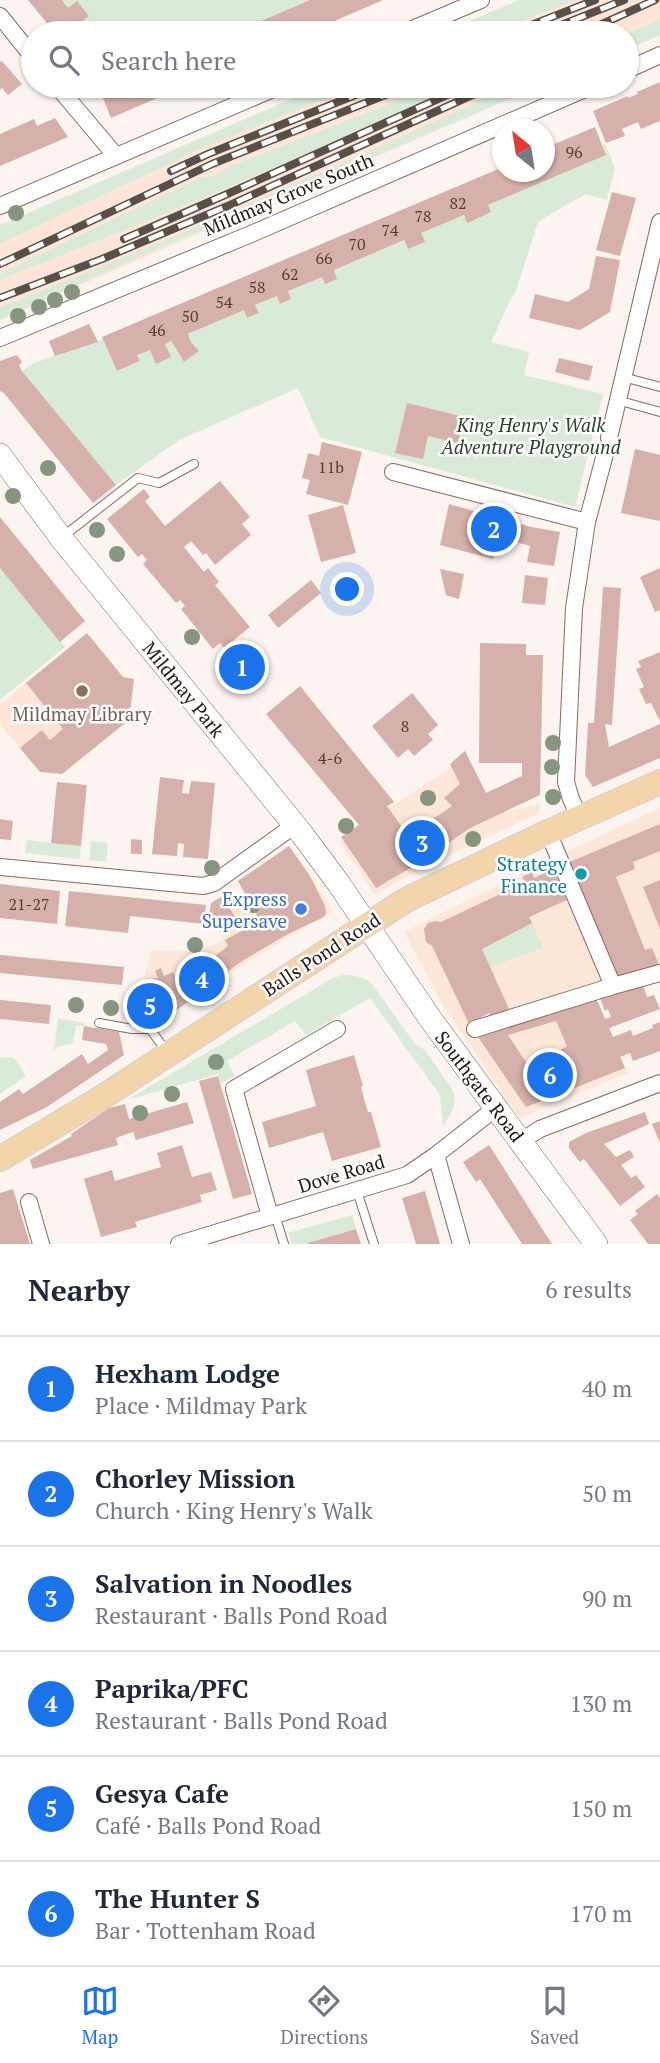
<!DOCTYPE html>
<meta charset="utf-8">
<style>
:root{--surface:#fff;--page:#f2f2f3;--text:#1f2937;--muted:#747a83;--line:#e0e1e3;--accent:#1a73e8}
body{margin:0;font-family:"PT Serif",serif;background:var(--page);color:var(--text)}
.compass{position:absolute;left:492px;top:119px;width:63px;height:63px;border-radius:50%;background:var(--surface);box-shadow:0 2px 5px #0004;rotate:330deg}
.you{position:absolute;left:348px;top:590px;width:24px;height:24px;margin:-18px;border:5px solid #fff;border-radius:50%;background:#1a73e8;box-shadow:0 0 0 10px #1a73e833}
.badge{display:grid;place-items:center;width:46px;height:46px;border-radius:50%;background:var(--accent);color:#fff;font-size:23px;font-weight:700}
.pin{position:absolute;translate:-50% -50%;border:4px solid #fff;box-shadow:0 2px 7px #0006}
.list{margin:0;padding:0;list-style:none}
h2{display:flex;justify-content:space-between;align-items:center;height:91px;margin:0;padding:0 28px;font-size:30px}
h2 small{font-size:23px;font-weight:400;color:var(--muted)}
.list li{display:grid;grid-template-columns:46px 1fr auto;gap:21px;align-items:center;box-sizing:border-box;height:105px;padding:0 28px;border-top:2px solid var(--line)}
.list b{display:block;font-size:26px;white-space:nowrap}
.list p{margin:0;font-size:23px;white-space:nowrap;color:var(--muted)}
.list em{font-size:23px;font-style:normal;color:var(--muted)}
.icon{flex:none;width:38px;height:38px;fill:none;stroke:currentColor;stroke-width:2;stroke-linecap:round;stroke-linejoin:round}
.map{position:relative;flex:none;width:660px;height:1244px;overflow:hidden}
.search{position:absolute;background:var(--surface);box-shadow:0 2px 5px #0004;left:21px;right:21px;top:21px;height:77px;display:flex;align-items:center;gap:18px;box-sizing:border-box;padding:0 24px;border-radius:38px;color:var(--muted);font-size:26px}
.sheet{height:721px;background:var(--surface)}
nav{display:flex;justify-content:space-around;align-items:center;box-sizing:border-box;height:98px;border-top:2px solid var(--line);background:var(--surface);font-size:19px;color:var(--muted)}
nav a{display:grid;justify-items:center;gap:4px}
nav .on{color:var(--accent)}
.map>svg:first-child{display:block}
.commercial{fill:#fde7d9}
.built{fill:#fee5d7}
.green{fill:#d9ebd8}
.building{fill:#d6b0aa;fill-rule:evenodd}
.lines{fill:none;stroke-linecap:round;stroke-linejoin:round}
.lane-casing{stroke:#886a5a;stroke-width:10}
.street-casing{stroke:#886a5a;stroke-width:18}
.secondary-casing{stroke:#886a5a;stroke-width:24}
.primary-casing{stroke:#d3d1d0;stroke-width:26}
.lane{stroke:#fff;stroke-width:8}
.street{stroke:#fff;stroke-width:16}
.secondary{stroke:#fff;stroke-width:23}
.primary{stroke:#f4d4aa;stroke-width:24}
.rail-casing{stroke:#594f49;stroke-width:8}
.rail{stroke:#fff;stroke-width:5;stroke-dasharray:16;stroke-linecap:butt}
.tree{fill:#85957f}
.education-dot{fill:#8d6e63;stroke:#fff;stroke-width:2.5}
.culture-dot{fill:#0f9aa8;stroke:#fff;stroke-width:2.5}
.shop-dot{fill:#3f7fe0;stroke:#fff;stroke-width:2.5}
.labels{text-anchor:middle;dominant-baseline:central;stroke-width:5;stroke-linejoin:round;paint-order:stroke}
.number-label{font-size:16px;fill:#503e38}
.street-label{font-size:19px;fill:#241812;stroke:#fff}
.park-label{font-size:19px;font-style:italic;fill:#244723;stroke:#fff}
.education-label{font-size:19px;fill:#785e54;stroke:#fff}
.culture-label{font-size:19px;fill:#0d838f;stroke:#fff;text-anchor:end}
.shop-label{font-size:19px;fill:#366cbe;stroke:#fff;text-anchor:end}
</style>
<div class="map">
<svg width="660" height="1244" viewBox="0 0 660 1244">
<rect width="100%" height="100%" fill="#fbf4f0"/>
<!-- commercial -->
<path class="commercial" d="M463,759L491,816L540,803L539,813L423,868L374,895L340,841Z
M660,808V964L596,985L597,1000L628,1073L519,1118L443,1005L404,932L563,853Z
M255,869L277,911L310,876L333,911L221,978L150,1029H132L151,950L191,952V946L208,947L224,940L216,927L235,917L229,907L247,897L238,881Z"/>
<!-- built -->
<path class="built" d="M565,0H660V35L627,49V33H491L542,14Z
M358,86H435L227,167L217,175L201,177L0,273V244L205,147Z
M454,86H540L0,320V280L96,242L222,189Z
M26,683L74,742L86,732L97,746L62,774L40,772L0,724V705Z"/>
<!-- green -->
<path class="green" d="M62,0H310L233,33H88Z
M519,0H576L491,33H442Z
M660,19V35L627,49V34Z
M321,86H358L205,147L0,244V225Z
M435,86H454C306,157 153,220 0,280V273L201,177L217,175L227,167Z
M513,86H540L157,249L0,320V307C174,239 343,163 513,86Z
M605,144L615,168L607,200L585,194L538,222L515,294L512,296L491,342L529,352L524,375L603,394L575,507L320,437L298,388L179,440L116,485L22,371L32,364L103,339L117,371L140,362L137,355L150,350L156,363L170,356L165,344L171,341L175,349L184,362L199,351L191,342L188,334L244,310L248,318L259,313L255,305L277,296L281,304L291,299L288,291L322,277L337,279L334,270L338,268L404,240L408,249L424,243L421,233L464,215L467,222L490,213L488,205L606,155L602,145Z
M0,568L65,647L0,700Z
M27,840L81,846L80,859L25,853Z
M91,841L108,843L106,862L89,860Z
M532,923L543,948L490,967L482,949Z
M343,975C355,975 362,977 372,984L415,1044L425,1050L452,1089C459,1104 450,1114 443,1127L440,1095L370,998L306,1035L295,1021L227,1061L235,1077L221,1083L218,1074L127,1100L333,978Z
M58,1018L85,1023L84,1026H76L73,1043L58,1047L54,1050Z
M0,1057L14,1058L26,1076L0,1094Z
M352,1215L356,1229L312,1242V1244H292L288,1233Z"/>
<!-- building -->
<path class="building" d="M28,0H62L68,8L77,1L89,16L80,23L88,33H55Z
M310,0H383L307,33H233Z
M2,61L22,84L8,95L2,88L0,90V62Z
M660,82V121L641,129L638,122L622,129L625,136L606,143L593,111L628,96V98L638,94L637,92Z
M112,86H185L111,118L100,91Z
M55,118L68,137L0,166V134L34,119L37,126Z
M595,127L606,155L488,205L491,212L474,220L467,223L464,215L421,233L425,242L408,249L404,240L334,270L337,279L325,284L322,277L288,291L291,299L280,304L277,296L255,305L259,313L247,318L244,310L188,334L191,342L199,351L184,362L171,341L165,344L171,357L156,364L150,350L137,355L140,361L117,371L102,337L503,167V172H545V148Z
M612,192L636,198L620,256L596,250Z
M596,256L620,260L610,312L580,330L529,318L535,294L568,302L589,289Z
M89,324L98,342L55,356L49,341Z
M17,355L22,362L19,365L22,371L116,485L93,503L4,393L0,391V361Z
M559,358L593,366L589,381L555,372Z
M407,403L464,417L458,443L428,436L423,459L395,453Z
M322,442L362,452L348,505L306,494L310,480L302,478L308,453L319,456Z
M635,449L660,455V521L621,513Z
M220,481L250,517L242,524L251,535L215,565L206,553L203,555L191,541L184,547L204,572L208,568L219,582L215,585L250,627L224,648L220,643L213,649L181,609L185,606L180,600L176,603L143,564L147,560L142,554L138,557L107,519L144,489L150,497L145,501L165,526Z
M449,504L531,527L560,532L554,566L527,562L530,546L498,537L493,559L440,545Z
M343,505L356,553L321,562L308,515Z
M0,517L85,621L60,642L0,568Z
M660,568V610L655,612L640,577Z
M440,569L464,574L459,599L446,595Z
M525,575L548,578L545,605L522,603Z
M311,580L321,593L278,628L268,615Z
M603,587L621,588L612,725L605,724L609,747L660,724V758L593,787L585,775L588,723H594Z
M87,633L123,677L134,679L129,720L62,774L40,772L20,748L42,730L50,740L63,729L26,683Z
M237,641L267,677L247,694L217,657Z
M480,643L526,644V655H543L540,795L470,828L424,860L376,888L341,837L359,825L266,714L300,686L394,802L387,806L408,836L452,806L444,798L460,784L450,764L465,751L486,793L522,776V763H479Z
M660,652V721L651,703L646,704L639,689L644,687L636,669L641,667L638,661Z
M412,693L438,725L428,734L433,740L414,756L408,749L398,758L372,726Z
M160,777L184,780L182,793L189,794L191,781L215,783L208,859L183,857L184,844L178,843L177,856L152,854Z
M57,782L87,785L81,846L51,843Z
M0,819L13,821L11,840L0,839Z
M660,824V851L633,862L635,869L616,877L645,950L652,948L659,965L614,978L567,863Z
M131,839L142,840V854H131Z
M289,846L310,876L325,906L326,913L324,917L288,934L239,963L165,1019L150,1021L134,1018L143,980L158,978L155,971L161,968L164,976L173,972L179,984L228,946L225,940L260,921L238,881Z
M553,869L567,900L529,917L532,923L482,949L509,1009L492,1017L489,1013L469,1024L432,946L426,942L424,929L428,923L435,921L441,922L525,882L522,877L532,872L534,878Z
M660,880V929L643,887Z
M0,884L60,891L57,924L0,918Z
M69,891L206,905L204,924L130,916L128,933L65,926Z
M223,896L235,917L216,927L209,916L211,903Z
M0,955L124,967L122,985L0,973Z
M643,985L647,997L654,995L660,1009L609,1028L613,1037L631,1030L633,1036L653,1028L652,1025L660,1022V1051L633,1061L630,1053L620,1057L625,1068L526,1107L476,1034L597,1000L605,1019L611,1017L608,1009L605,1011L600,998ZM556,1021L567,1046L530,1068L508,1035Z
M0,1000L51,1005L49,1024L0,1019Z
M84,1026L119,1032L124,1055L47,1107L0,1130V1102L19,1089L23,1094L82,1054L88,1064L108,1050L106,1044L82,1040Z
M354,1055L363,1086L361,1087L364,1099L368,1112H371L381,1147L332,1161L323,1132L269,1148L262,1122L316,1106L306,1070Z
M218,1076L252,1194L233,1199L199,1081Z
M187,1102L194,1123L136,1140L133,1132L116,1138L118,1145L33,1169L30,1160L72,1136L71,1134L109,1108L125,1104L129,1119Z
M645,1112L649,1124L604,1144L616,1157L630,1150L634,1157L621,1165L631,1178L636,1175L645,1187L620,1206L584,1159L580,1162L569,1148V1142L586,1133Z
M660,1121V1143L652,1124Z
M182,1145L192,1177L211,1172L217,1190L200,1195L202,1202L135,1222L137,1227L101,1237L84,1179L112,1170L115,1181L161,1167L157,1153Z
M489,1145L541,1227L552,1244H522L480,1179L476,1182L463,1162Z
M13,1189L30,1244H0V1193Z
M425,1191L431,1212L440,1244H416L402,1198Z
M657,1194L660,1198V1244H648L630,1220L638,1214L635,1211Z
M356,1229L361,1244H308V1243Z"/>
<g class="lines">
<!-- lane casing -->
<g class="lane-casing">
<path id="lane" d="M623,377L660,387
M617,400L660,412
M61,538L138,478L159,483L194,464
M99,1023L132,1029H150L167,1052
M357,1191L374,1244
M275,1215L284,1244"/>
</g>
<!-- street casing -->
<g class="street-casing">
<path id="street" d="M0,16L33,57
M403,33L481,0
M627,70L660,55
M57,86L116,156
M0,206L280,86
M0,338L251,234L592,86
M609,438L660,222
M393,472L587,522
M580,819L571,799L566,782L574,608L587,522L605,454
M548,832L613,986
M0,867L203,886L214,883L295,825
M475,1029L613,986L660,973
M521,1141L540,1129L660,1083
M436,1155L461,1244
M29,1202L41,1244
M270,1216L234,1089L337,1029
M179,1244L407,1175L436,1155L497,1107"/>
</g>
<!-- secondary casing -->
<g class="secondary-casing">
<path id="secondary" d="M0,455L61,538L302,834L339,884L429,1017L596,1244"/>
</g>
<!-- primary casing -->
<g class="primary-casing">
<path id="primary" d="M0,1159L98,1100L406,900L548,832L660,782"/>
</g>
<!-- lane -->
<use href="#lane" class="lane"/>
<!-- street -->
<use href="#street" class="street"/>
<!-- secondary -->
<use href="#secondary" class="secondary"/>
<!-- primary -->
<use href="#primary" class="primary"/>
<!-- rail casing -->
<g class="rail-casing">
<path id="rail" d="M511,33L595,0
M541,33L624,0
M582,33L655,0
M171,171L208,154L378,86
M124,239L225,195L467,86
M0,264L212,164L408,86
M0,298L102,259L230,205L492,86"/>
</g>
<!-- rail -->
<use href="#rail" class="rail"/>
</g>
<!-- trees -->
<g class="tree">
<circle cx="16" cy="213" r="8"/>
<circle cx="72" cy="292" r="8"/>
<circle cx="55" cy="300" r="8"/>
<circle cx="39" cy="307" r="8"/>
<circle cx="18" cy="316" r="8"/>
<circle cx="48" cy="468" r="8"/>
<circle cx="13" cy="496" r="8"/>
<circle cx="97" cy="530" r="8"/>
<circle cx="117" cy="554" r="8"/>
<circle cx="192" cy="637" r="8"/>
<circle cx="553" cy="743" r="8"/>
<circle cx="552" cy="767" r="8"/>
<circle cx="553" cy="797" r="8"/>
<circle cx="428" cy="798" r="8"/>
<circle cx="346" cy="826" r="8"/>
<circle cx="473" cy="839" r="8"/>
<circle cx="212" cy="868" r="8"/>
<circle cx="509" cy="885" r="8"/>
<circle cx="253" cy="905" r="8"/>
<circle cx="195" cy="945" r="8"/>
<circle cx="76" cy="1005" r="8"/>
<circle cx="111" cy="1008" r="8"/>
<circle cx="216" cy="1062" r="8"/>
<circle cx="172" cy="1094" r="8"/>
<circle cx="140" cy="1113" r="8"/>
</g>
<!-- markers -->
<circle class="education-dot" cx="82" cy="691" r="7"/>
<circle class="culture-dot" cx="581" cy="874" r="7"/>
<circle class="shop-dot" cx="301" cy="909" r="7"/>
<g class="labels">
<!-- number labels -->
<g class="number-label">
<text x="574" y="152">96</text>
<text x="458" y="203">82</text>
<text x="423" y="216">78</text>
<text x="390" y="230">74</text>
<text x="357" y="244">70</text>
<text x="324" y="258">66</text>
<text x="290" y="274">62</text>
<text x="257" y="287">58</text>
<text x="224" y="302">54</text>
<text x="190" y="316">50</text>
<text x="157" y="330">46</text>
<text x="331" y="467">11b</text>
<text x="405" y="726">8</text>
<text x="330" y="758">4-6</text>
<text x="29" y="904">21-27</text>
</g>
<!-- street labels -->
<g class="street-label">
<text transform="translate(288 194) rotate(-23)">Mildmay Grove South</text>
<text transform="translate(184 689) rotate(51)">Mildmay Park</text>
<text transform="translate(321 954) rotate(-33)">Balls Pond Road</text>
<text transform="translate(480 1086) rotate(53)">Southgate Road</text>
<text transform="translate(341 1173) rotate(-17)">Dove Road</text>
</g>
<!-- park labels -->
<g class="park-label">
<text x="531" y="424">King Henry's Walk<tspan x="531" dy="22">Adventure Playground</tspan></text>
</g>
<!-- education labels -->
<g class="education-label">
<text x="82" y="713">Mildmay Library</text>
</g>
<!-- culture labels -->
<g class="culture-label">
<text x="567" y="863">Strategy<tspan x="567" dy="22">Finance</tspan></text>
</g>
<!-- shop labels -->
<g class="shop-label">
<text x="287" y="898">Express<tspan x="287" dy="22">Supersave</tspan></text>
</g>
</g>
</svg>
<svg class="compass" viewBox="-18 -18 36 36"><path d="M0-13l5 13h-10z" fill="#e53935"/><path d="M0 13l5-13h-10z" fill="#747a83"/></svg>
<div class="you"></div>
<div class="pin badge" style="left:242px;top:667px">1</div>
<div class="pin badge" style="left:494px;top:529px">2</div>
<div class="pin badge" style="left:422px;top:843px">3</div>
<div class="pin badge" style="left:202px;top:979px">4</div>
<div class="pin badge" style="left:150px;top:1006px">5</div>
<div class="pin badge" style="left:550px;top:1075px">6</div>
<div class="search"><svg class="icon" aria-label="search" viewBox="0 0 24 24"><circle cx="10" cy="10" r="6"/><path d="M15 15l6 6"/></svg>Search here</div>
</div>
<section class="sheet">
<h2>Nearby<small>6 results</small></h2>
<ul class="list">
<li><span class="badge">1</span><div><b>Hexham Lodge</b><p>Place · Mildmay Park</p></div><em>40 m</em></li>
<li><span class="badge">2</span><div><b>Chorley Mission</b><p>Church · King Henry's Walk</p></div><em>50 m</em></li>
<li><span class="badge">3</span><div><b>Salvation in Noodles</b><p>Restaurant · Balls Pond Road</p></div><em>90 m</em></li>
<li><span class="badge">4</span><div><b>Paprika/PFC</b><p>Restaurant · Balls Pond Road</p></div><em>130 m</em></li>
<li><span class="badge">5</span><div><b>Gesya Cafe</b><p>Café · Balls Pond Road</p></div><em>150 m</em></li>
<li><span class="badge">6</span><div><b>The Hunter S</b><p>Bar · Tottenham Road</p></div><em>170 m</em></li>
</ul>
</section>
<nav>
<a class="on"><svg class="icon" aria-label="map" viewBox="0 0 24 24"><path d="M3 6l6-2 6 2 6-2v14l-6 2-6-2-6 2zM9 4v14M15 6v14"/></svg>Map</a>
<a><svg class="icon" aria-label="directions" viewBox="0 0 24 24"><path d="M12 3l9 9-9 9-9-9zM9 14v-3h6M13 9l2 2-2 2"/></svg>Directions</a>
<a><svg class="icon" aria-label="saved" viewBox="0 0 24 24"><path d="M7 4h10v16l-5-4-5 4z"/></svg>Saved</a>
</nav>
